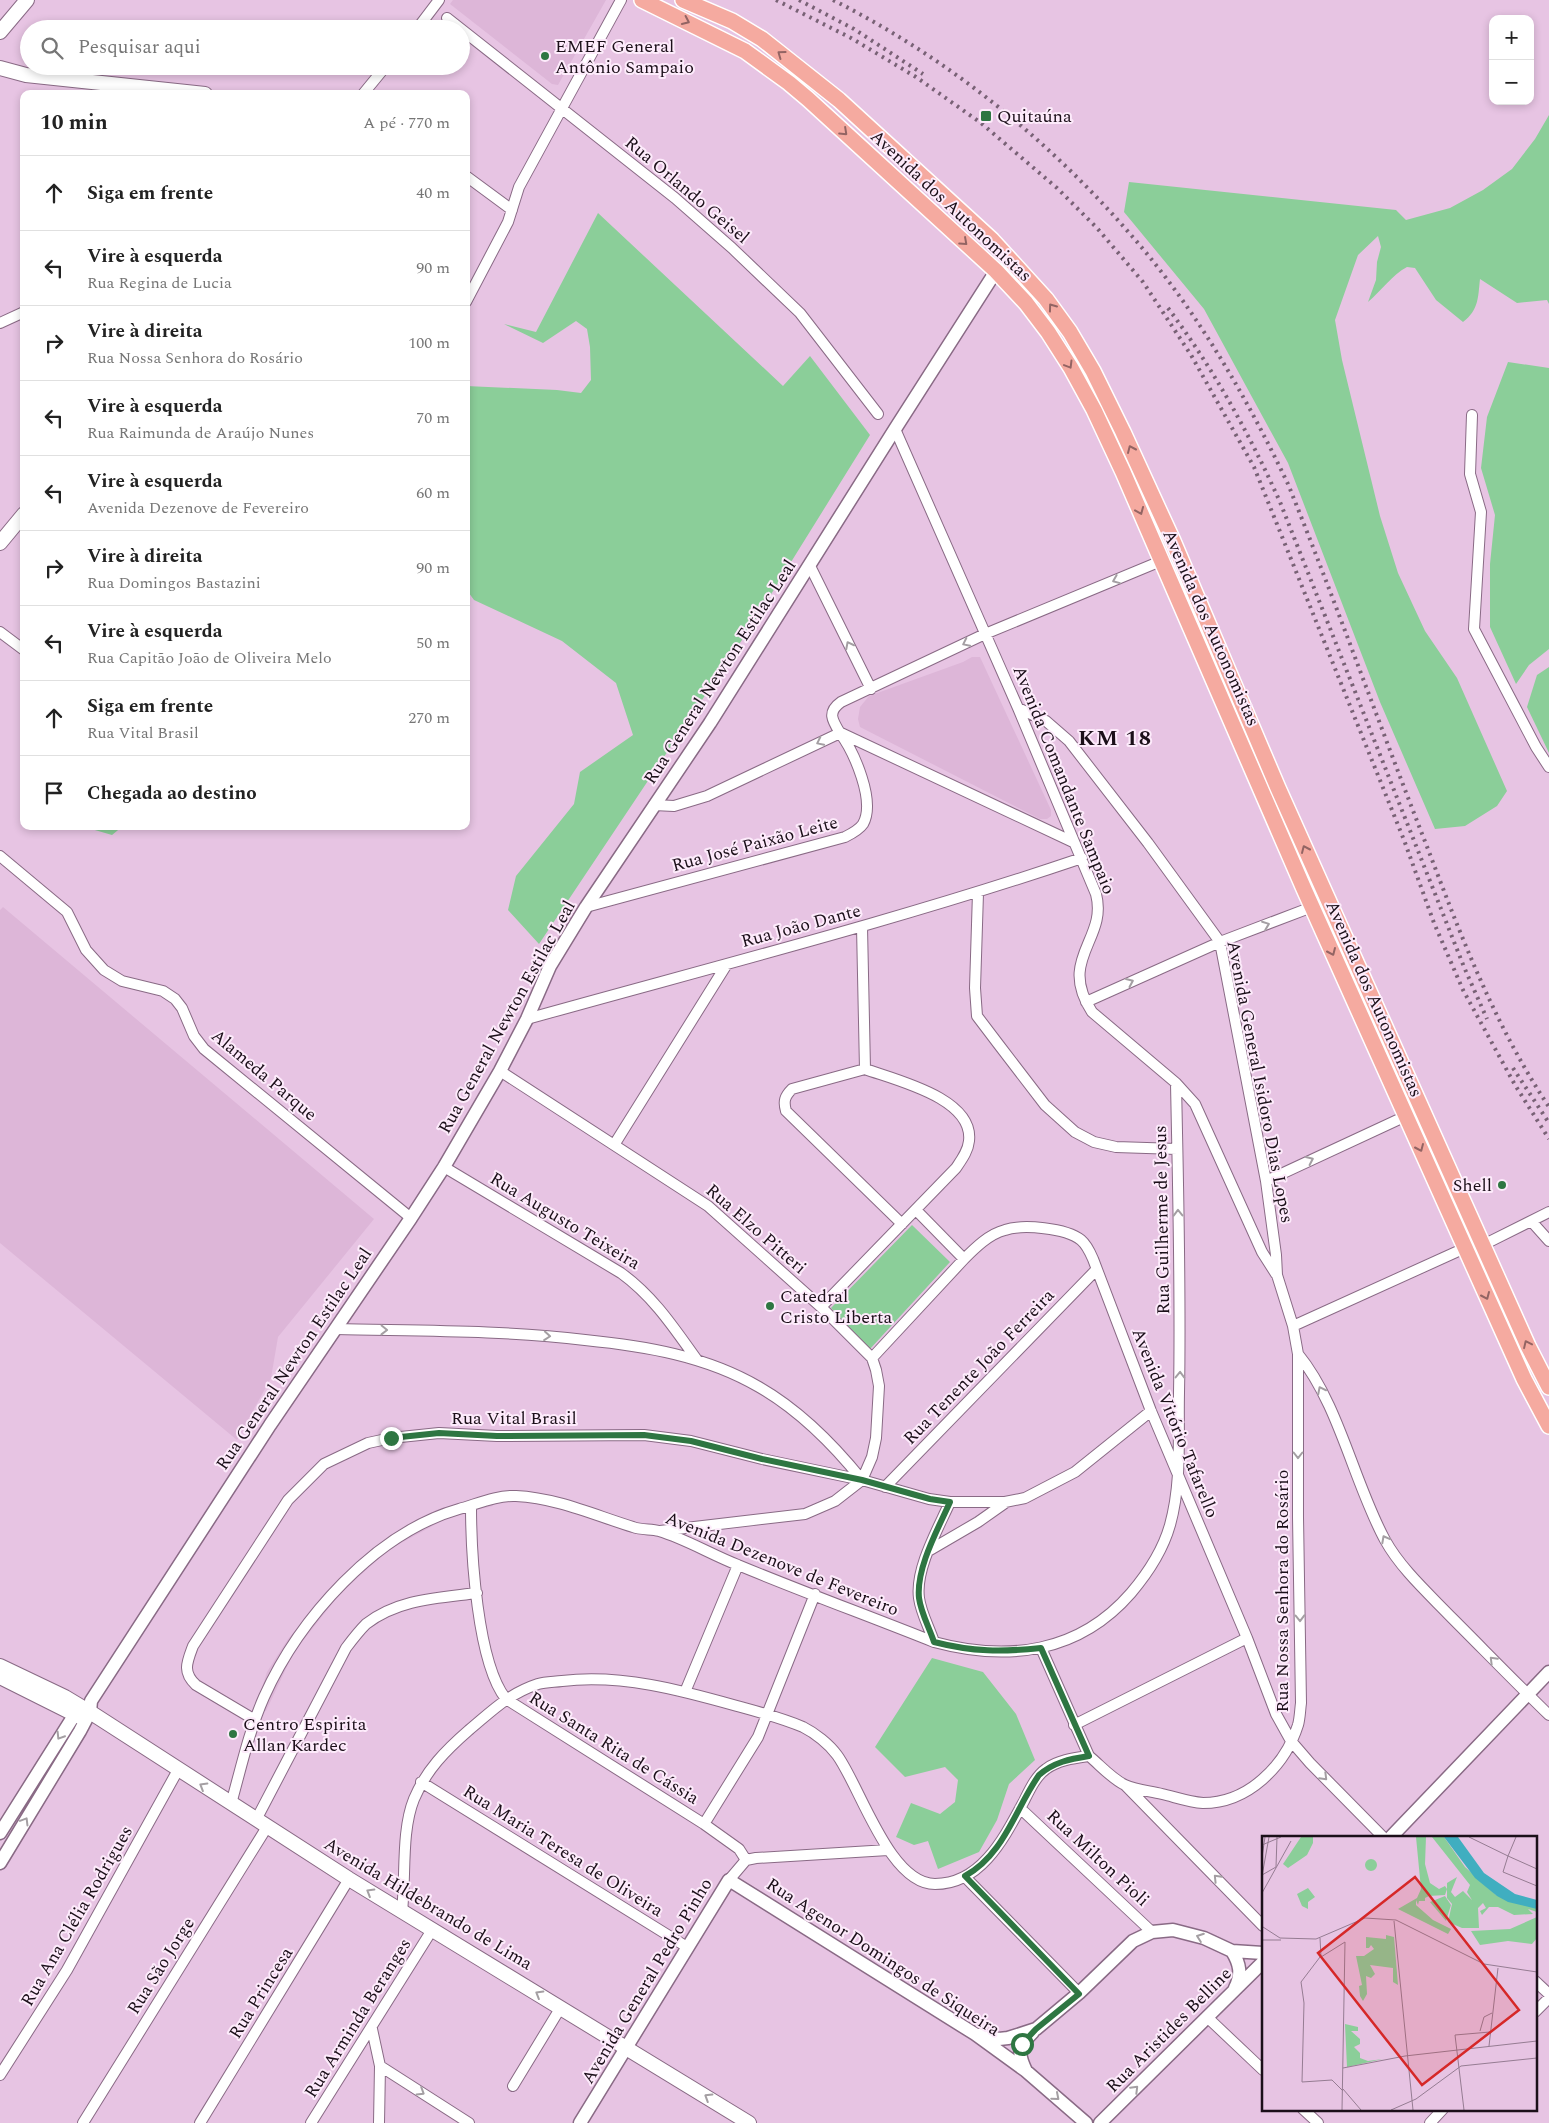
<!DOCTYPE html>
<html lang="pt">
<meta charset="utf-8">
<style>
:root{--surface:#fff;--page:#f6f6f6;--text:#222;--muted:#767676;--line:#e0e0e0}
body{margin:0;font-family:Spectral,serif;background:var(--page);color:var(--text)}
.controls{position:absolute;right:15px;top:15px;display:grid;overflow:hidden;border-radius:10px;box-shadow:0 2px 8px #0003}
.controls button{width:45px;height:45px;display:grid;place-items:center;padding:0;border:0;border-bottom:1px solid var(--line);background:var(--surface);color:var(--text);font:25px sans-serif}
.stop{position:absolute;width:15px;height:15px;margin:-11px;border:4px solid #2e7642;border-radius:50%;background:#fff}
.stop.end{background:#2e7642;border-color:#fff;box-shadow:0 1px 5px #0008}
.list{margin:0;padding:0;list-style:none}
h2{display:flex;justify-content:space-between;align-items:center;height:65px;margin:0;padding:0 20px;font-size:21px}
h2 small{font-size:16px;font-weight:400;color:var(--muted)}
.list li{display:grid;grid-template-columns:32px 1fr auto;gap:15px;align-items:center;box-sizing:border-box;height:75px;padding:0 20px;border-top:1px solid var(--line)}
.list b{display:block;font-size:19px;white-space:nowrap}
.list p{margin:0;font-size:16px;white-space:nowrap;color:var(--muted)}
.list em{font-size:16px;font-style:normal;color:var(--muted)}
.icon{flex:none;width:28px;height:28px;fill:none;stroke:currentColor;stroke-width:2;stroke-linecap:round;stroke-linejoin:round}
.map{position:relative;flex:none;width:1549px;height:2123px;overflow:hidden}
.search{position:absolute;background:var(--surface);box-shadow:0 2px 8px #0003;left:20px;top:20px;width:450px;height:55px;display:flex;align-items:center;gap:12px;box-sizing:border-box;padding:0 18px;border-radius:28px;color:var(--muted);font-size:19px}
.panel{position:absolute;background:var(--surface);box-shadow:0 2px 8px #0003;left:20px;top:90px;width:450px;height:740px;border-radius:10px}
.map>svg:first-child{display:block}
.built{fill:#ddb6d8}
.green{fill:#8bce99}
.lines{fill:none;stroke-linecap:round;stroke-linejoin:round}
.minor-casing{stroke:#896a85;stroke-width:12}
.tertiary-casing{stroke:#896a85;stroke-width:15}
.secondary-casing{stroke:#896a85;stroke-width:16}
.primary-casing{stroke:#fff;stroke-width:18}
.minor{stroke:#fff;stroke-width:10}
.tertiary{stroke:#fff;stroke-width:12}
.secondary{stroke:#fff;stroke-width:14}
.primary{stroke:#f5aaa0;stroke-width:15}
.rail{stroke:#786175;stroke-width:4;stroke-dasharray:2.5 5;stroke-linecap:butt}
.oneway{stroke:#936463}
.oneway2{stroke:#a49fa3}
.route{stroke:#2e7642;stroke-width:6}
.poi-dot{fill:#2e7642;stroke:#fdebfb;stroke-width:2}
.labels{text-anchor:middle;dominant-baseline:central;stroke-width:4;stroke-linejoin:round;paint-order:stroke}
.poi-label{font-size:18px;fill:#1b0f19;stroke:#fdebfb;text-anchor:start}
.street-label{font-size:18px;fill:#1b0f19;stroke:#fdebfb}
.district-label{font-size:22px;font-weight:bold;letter-spacing:1px;fill:#1b0f19;stroke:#fdebfb}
.inset-road{fill:none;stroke:#957c92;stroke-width:1}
.view{fill:#d62828;fill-opacity:0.15;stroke:#d62828;stroke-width:2.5}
.inset-edge{fill:none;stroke:#1b0f19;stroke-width:2.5}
</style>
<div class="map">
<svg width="1549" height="2123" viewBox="0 0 1549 2123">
<rect width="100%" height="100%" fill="#e7c4e3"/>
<!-- built -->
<path class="built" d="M453,0H606L558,85L552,84L450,4Z
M972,657H980L1051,810V816L1047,819H1040L860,727L858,719L860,707L869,696L963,662Z
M3,907L374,1219L278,1337L271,1378L237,1440L0,1243V910Z
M491,1494L493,1506L451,1516L388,1550L339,1595L294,1652L266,1711L255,1710L267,1672L288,1639L328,1593L381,1543L436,1510Z"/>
<!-- green -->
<path class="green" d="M1549,115V304L1547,300L1517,303L1480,279C1478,297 1479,310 1463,322L1436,300L1415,268L1407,267C1392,275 1381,291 1368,302L1376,280L1377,262L1381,247L1378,236L1358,255L1335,320L1342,360L1380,516L1398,573L1425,631L1457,678L1507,791L1497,806L1465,826L1435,829L1380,702L1288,463L1204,309L1124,212L1129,182L1396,210L1406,220L1450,208L1483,190L1512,169L1535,139Z
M598,213L783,386L810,356L870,435L750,628L539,944L508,910L516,876L574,804L580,772L633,735L616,683L562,641L474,600L466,589V386L557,390L581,393L591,380L590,347L587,329L576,321L543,343L504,324L536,332Z
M1508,362L1549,368V649L1529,665L1516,684L1490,627V564L1495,515L1481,468L1487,417Z
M1549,667V753L1527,707L1537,675Z
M81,826H123L112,835Z
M912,1225L950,1262L870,1349L831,1308Z
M932,1658L983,1672L1016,1714L1035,1760L1009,1784L997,1820L979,1852L938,1869L928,1841L914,1845L896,1837L911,1803L940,1814L955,1802L958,1780L945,1767L905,1777L875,1747Z"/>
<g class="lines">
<!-- minor casing -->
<g class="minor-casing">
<path id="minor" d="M447,18L675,198L732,248L800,313L878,414
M417,29L439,0
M363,94L386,66
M466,176L512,210
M466,302L508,222L519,187L621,0
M0,323L24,312
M1472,415L1470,474L1481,512L1474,629L1536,747L1549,767
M895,429L1018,708L1096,894C1108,940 1057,958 1092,1012L1176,1083L1195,1104L1262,1252L1276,1274
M810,566L871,689
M0,632L24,650
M841,733L1073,842
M654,805L674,806L707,796L840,733C832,720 827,712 841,702L985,634L1161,561
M0,856L67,912L86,950L104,970L122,981L163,991L175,999L182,1008L194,1036L204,1049L411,1218
M978,893L975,988L977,1016L999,1045L1045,1105L1075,1132L1094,1142L1116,1147L1177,1149
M586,907L845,837C851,834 859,830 863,824C876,801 854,752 840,733
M862,927L865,1069
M1086,1002L1220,942L1312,907L1325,893
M527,1019C713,967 899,920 1082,858
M865,1069L792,1089C785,1096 783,1101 786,1111L902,1224
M500,1071L708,1206L821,1307L872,1358L876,1370L879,1386L876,1438L872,1457L862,1480L835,1501L805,1514L660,1531
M614,1145L727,964
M444,1167L621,1273C654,1297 674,1328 697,1360
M1266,1181L1406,1116
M916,1210L964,1259
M1532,1222L1549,1241
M1483,1245L1549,1212
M821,1307L956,1168C962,1159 968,1151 969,1141C974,1098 895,1080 865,1069
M1293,1326L1465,1248
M336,1329C419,1331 502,1330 585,1340C645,1346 706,1356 759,1387C799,1410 833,1444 862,1480
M1298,1354C1339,1404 1354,1483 1385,1540C1401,1569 1429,1594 1452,1618C1484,1650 1516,1683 1549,1715
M872,1358L964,1259C975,1248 989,1234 1005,1230C1023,1224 1066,1228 1081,1240C1087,1245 1090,1252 1093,1259L1151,1411L1247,1638L1276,1714L1291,1741L1310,1763L1383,1837
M885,1487L1096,1270
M471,1506C471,1552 477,1663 506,1699L704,1824L739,1849L746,1860
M930,1550L978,1522L1005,1503
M934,1642C929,1627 921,1613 919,1598C915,1569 938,1529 950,1502
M1041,1648L1089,1756
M685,1692L738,1565
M255,1720L196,1685C182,1672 187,1662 193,1646L288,1500L324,1464L368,1443L391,1438L439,1433L497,1436L644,1435L691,1441L762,1459L862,1480L929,1499L950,1502H1005L1025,1498L1075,1472L1151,1411
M1074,1725L1247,1638
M421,1782L687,1947
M1125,1785L1263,1926
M231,1804C241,1768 249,1731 264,1697C299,1619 375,1533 459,1509C477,1504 497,1495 516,1496C557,1498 594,1515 633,1527C641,1530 651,1529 659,1531C686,1539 712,1555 738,1565C803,1592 869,1616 934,1642C1008,1662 1079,1653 1131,1593C1148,1573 1163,1550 1170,1525C1182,1482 1178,1437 1179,1393C1181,1290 1178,1186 1176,1083
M1020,1808L1152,1932
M256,1820L346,1648C352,1640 359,1631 366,1624C398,1599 438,1598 477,1593
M704,1824L758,1737L815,1594
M746,1860L756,1858L888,1850
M965,1877L1079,1993
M729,1880L746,1860
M402,1911C406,1877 401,1831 414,1799C426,1770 446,1750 469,1730C492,1711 508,1694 538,1684C545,1682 554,1682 562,1681C622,1674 680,1690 737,1706C759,1712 782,1718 803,1727C815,1733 829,1744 837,1755C860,1786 889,1884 935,1884C982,1884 1005,1836 1024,1801C1030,1789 1036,1776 1046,1769C1058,1760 1075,1758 1089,1756C1100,1765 1112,1779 1125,1785C1136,1790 1150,1791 1162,1794C1175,1797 1189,1802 1203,1803C1248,1803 1285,1766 1298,1725C1300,1718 1300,1710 1301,1703L1298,1517V1354L1293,1326L1277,1275L1276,1255L1266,1181L1220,942L1148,843L1069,741L1046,721L1018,708
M1535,1981L1549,1994
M1535,2012L1549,1998
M1207,2017L1263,2070
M372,2029L380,2066L379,2123
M380,2066L469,2123
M0,2075L67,1970L178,1770
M513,2086L561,2007
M1303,2109L1318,2123
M83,2123L267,1827
M200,2123L349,1879
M311,2123L432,1930
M1430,2123L1443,2109"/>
</g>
<!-- tertiary casing -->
<g class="tertiary-casing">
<path id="tertiary" d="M0,1833L80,1706
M1391,1837L1549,1672
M0,1863L80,1731L90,1712L91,1701L270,1425L411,1218L444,1167L500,1071L527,1019L550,966L586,907L710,723L895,429L996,271
M1232,1951C1240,1964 1242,1974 1235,1988
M979,2035L999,2039L1008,2038L1036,2029L1079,1993L1133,1941L1152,1932L1173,1930L1204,1938L1232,1951L1263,1953
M1026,2071C1017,2052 1018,2047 1033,2032
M580,2123L729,1880L975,2034L1026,2071L1086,2123
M1100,2123L1263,1962"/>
</g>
<!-- secondary casing -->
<g class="secondary-casing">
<path id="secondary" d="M0,32L27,0
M0,68L26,75L205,94
M0,543L24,514
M0,1666L65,1697L90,1712L349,1879L749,2123
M0,1677L80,1717"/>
</g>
<!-- primary casing -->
<g class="primary-casing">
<path id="primary" d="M642,0L745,51L789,83L808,99L996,271L1026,303L1048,332L1071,368L1094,410L1123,472L1304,889L1524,1379L1549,1426
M683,0L732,21L762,39L839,100L992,240L1046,299L1070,332L1093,371L1123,432L1173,541L1278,788L1528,1346L1549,1387"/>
</g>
<!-- minor -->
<use href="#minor" class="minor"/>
<!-- tertiary -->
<use href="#tertiary" class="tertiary"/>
<!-- secondary -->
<use href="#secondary" class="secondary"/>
<!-- primary -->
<use href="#primary" class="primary"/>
<!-- rail -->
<path class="rail" d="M776,0L851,38L916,77L981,123L1057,188L1097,228L1143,282L1191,355L1254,467L1404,840L1434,923L1463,990L1515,1085L1549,1139
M799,0L854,29L923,74
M833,0C946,57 1048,139 1131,235C1196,309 1246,396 1288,484C1336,603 1379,724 1426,844C1461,936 1494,1024 1549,1107
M1168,308C1213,368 1249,433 1280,502L1464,967L1487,1019
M1513,1068L1549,1123"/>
</g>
<!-- one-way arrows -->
<defs><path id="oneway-chevron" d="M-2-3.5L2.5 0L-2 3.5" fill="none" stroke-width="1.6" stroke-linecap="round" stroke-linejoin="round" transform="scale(1.25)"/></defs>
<g class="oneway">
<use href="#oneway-chevron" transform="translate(686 21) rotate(25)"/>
<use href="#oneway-chevron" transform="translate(781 54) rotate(-144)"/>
<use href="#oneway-chevron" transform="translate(844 132) rotate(43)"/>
<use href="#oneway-chevron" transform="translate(964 242) rotate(42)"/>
<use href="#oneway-chevron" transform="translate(1052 307) rotate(-126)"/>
<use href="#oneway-chevron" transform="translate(1069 365) rotate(59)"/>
<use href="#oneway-chevron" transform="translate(1131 449) rotate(-114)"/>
<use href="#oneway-chevron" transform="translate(1140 511) rotate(67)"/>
<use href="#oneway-chevron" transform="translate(1305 849) rotate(-114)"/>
<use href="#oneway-chevron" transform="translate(1332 952) rotate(66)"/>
<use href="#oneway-chevron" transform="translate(1420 1148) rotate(66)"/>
<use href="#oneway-chevron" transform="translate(1486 1296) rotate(66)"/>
<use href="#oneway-chevron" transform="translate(1527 1344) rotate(-115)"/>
</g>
<g class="oneway2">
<use href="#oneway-chevron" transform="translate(1116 580) rotate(158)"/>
<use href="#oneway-chevron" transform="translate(966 643) rotate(154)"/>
<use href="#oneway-chevron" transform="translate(849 645) rotate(-117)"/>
<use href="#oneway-chevron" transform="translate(820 742) rotate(154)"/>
<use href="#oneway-chevron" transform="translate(1266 925) rotate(-21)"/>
<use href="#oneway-chevron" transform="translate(1130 982) rotate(-24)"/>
<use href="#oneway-chevron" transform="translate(1310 1160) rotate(-25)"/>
<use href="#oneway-chevron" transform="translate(1178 1213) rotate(-91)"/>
<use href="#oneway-chevron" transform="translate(384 1330) rotate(1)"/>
<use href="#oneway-chevron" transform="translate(547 1336) rotate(5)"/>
<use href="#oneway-chevron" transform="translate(1180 1375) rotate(-89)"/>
<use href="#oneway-chevron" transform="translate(1321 1390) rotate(-117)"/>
<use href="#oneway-chevron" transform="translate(1298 1455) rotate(90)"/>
<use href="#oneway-chevron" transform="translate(1385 1539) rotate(-118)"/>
<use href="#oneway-chevron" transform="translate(1300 1618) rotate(89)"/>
<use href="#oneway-chevron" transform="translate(1493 1660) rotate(-135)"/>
<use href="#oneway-chevron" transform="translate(60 1736) rotate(122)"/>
<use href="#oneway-chevron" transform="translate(1324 1777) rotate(45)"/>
<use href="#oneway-chevron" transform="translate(203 1786) rotate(-149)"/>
<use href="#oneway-chevron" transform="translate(25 1821) rotate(-59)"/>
<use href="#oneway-chevron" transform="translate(1217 1878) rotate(-134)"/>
<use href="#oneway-chevron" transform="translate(370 1892) rotate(-149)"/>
<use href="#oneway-chevron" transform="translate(1200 1937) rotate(-160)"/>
<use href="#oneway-chevron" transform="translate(539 1994) rotate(-149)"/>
<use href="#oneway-chevron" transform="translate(1135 2089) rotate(-45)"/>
<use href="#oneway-chevron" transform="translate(421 2092) rotate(32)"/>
<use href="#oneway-chevron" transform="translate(708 2097) rotate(-148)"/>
<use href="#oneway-chevron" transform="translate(1056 2097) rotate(41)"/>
</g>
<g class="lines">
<!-- route -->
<path class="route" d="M391,1438L439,1433L497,1436L644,1435L691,1441L762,1459L862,1480L930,1499L950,1502C938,1529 916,1568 919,1598C921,1613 929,1627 934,1642C973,1652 1002,1652 1041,1648L1089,1756C1070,1759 1054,1762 1039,1775C1015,1809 1004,1855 965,1876L1079,1994L1036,2029L1022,2044"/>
</g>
<!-- markers -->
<g class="poi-dot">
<circle cx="545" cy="56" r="5"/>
<rect x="980" y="110" width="12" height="12" rx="2.5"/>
<circle cx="1502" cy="1185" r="5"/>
<circle cx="770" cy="1306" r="5"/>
<circle cx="233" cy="1734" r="5"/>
</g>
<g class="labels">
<!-- poi labels -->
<g class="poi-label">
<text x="555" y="46">EMEF General<tspan x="555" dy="21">Antônio Sampaio</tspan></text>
<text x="997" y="116">Quitaúna</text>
<text x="1492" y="1185" text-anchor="end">Shell</text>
<text x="780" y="1296">Catedral<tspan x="780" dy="21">Cristo Liberta</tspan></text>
<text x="243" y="1724">Centro Espirita<tspan x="243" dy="21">Allan Kardec</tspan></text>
</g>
<!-- street labels -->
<g class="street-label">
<text transform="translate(687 190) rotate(40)">Rua Orlando Geisel</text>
<text transform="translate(951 206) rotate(43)">Avenida dos Autonomistas</text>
<text transform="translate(1211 628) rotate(66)">Avenida dos Autonomistas</text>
<text transform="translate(720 672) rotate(-57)">Rua General Newton Estilac Leal</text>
<text transform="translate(1064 780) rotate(68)">Avenida Comandante Sampaio</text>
<text transform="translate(755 844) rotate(-15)">Rua José Paixão Leite</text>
<text transform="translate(801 926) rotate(-15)">Rua João Dante</text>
<text transform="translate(1374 999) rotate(66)">Avenida dos Autonomistas</text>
<text transform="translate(507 1017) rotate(-61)">Rua General Newton Estilac Leal</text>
<text transform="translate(264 1075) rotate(40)">Alameda Parque</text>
<text transform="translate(1260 1082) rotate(79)">Avenida General Isidoro Dias Lopes</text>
<text transform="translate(1162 1220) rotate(-91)">Rua Guilherme de Jesus</text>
<text transform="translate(565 1221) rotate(31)">Rua Augusto Teixeira</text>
<text transform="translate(756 1229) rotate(41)">Rua Elzo Pitteri</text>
<text transform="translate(294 1359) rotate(-56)">Rua General Newton Estilac Leal</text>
<text transform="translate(979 1367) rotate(-46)">Rua Tenente João Ferreira</text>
<text x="514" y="1418">Rua Vital Brasil</text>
<text transform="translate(1175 1423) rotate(68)">Avenida Vitório Tafarello</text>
<text transform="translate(782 1564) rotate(22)">Avenida Dezenove de Fevereiro</text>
<text transform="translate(1282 1591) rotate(-90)">Rua Nossa Senhora do Rosário</text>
<text transform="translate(614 1748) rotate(32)">Rua Santa Rita de Cássia</text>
<text transform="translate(563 1851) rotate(32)">Rua Maria Teresa de Oliveira</text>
<text transform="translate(1098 1858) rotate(43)">Rua Milton Pioli</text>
<text transform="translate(428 1904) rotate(31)">Avenida Hildebrando de Lima</text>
<text transform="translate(77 1916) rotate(-60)">Rua Ana Clélia Rodrigues</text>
<text transform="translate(883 1957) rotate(33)">Rua Agenor Domingos de Siqueira</text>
<text transform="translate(161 1966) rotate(-58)">Rua São Jorge</text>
<text transform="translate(647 1981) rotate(-59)">Avenida General Pedro Pinho</text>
<text transform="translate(261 1993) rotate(-58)">Rua Princesa</text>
<text transform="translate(358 2018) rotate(-58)">Rua Arminda Beranges</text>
<text transform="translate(1169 2030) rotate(-45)">Rua Aristides Belline</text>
</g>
<!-- district labels -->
<g class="district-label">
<text x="1115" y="738">KM 18</text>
</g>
</g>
<!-- overview -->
<g transform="translate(1262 1836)">
<rect width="275" height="275" fill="#e7c4e3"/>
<path d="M39,1H51V7L45,19L26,32L21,28ZM154,1H164L163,28L168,47L177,53L183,50L185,53L183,59L167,60L163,62V65H157L156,69L154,64V69L171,84L189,93L186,98L136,73L155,62L159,53ZM170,1H182L203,31L234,59L275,72V76L266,73L271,78L252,79L236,71H227L220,79L218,75L224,72L221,67L216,72L217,92H200L186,86L190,68L185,62V47L195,41L189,56L193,61L201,55L210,64L205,56L208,49ZM103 29a6 6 0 1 1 12 0a6 6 0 1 1-12 0ZM46,52L53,61L46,66V73L40,70L35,58ZM183,60L189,69L184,85L168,66ZM275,81V102L270,108L246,105L218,109L209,95L248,93ZM124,99L132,101L136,149L131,146V132L108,129L113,138L109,142L104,140L105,158L101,165L98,160L97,150L100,149L94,120H102L112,113L109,109L107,112H104V101L124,103ZM83,188L96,191V195H89L98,203V208L92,211L98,217V222L106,225L121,223L85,231Z" fill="#8bce99"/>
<path d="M182,1H196L222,37L253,58L275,64V73L246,66L235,60L213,42Z" fill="#40aec0"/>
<path class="inset-road" d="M207,1L246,20L241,36L275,50M254,1L246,20L275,33M0,9L19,1M0,21L3,1M0,39L14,31L15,1M0,40L7,1M0,57L29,5M132,85L151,274M1,91L18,102L54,103L103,82L134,84L222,128L275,136M58,102L59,121L83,106M0,104H19M58,121L39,146L42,167L40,246L70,244L81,255M218,195L222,181L230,177M227,210L236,132M81,232L143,220L275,205M81,253L99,274M80,274L83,106M129,274L154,263L199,230L275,222M202,274L193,199L228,196"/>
<path class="view" d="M153,41L257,174L160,249L56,117Z"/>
<rect width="275" height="275" class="inset-edge"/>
</g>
</svg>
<div class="controls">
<button>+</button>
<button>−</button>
</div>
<div class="stop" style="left:1022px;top:2044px"></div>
<div class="stop end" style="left:391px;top:1438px"></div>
<div class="search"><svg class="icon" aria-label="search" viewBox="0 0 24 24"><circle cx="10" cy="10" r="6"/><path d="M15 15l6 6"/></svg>Pesquisar aqui</div>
<section class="panel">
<h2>10 min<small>A pé · 770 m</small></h2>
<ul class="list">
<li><svg class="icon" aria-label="ahead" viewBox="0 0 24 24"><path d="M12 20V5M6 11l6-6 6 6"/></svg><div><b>Siga em frente</b></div><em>40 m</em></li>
<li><svg class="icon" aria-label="left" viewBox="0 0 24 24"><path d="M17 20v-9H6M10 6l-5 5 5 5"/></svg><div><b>Vire à esquerda</b><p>Rua Regina de Lucia</p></div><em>90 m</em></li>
<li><svg class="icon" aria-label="right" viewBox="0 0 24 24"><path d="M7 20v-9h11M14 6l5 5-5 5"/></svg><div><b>Vire à direita</b><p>Rua Nossa Senhora do Rosário</p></div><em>100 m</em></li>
<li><svg class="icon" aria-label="left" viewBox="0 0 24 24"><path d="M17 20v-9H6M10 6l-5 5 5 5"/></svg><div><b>Vire à esquerda</b><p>Rua Raimunda de Araújo Nunes</p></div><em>70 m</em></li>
<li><svg class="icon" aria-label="left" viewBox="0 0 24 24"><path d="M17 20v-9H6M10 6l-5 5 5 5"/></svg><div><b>Vire à esquerda</b><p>Avenida Dezenove de Fevereiro</p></div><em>60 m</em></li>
<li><svg class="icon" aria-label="right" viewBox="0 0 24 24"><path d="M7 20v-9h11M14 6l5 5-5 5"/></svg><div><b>Vire à direita</b><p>Rua Domingos Bastazini</p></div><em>90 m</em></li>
<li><svg class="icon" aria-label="left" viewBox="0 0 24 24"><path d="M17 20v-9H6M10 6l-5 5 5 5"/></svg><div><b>Vire à esquerda</b><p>Rua Capitão João de Oliveira Melo</p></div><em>50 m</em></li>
<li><svg class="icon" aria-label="ahead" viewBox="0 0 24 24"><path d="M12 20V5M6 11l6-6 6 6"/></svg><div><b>Siga em frente</b><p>Rua Vital Brasil</p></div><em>270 m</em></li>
<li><svg class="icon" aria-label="arrive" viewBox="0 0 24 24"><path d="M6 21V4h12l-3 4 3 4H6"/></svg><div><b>Chegada ao destino</b></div></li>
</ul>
</section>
</div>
